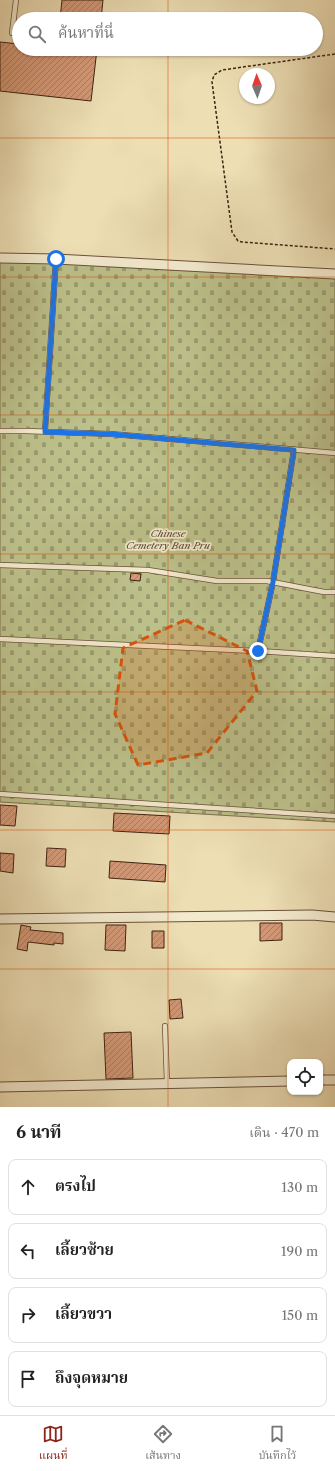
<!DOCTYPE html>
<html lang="th">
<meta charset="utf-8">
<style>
:root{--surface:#fff;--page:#f6f6f6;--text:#222;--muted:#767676;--line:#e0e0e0;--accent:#8f2418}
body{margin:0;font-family:"Libre Caslon Text","Noto Serif Thai",serif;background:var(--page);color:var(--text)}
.controls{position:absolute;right:12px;bottom:12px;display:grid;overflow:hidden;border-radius:8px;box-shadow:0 1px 3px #0004}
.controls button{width:36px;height:36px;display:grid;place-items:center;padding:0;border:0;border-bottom:1px solid var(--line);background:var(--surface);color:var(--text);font:20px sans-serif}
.compass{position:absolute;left:239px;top:68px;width:36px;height:36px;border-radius:50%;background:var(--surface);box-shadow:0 1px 3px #0004;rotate:358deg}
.stop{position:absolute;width:12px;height:12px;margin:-9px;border:3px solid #1a73e8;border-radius:50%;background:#fff}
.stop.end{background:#1a73e8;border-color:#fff;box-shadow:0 1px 4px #0008}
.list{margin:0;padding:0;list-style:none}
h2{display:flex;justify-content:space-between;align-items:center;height:52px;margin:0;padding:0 16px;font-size:17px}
h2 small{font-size:13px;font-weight:400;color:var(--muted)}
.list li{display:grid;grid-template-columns:26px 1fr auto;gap:12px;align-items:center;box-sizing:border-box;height:56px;margin:0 8px 8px;padding:0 8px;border:1px solid var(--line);border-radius:8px}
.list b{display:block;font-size:15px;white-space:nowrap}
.list em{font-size:13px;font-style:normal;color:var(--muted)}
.icon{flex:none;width:22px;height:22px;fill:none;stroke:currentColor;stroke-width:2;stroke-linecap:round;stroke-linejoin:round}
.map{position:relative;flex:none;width:335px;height:1107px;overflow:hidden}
.search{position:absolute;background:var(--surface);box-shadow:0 1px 3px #0004;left:12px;right:12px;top:12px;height:44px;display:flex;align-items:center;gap:10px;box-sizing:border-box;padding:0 14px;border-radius:22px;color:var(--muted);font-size:15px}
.sheet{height:308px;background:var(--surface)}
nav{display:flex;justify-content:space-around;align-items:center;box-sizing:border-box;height:56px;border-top:1px solid var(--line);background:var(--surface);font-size:11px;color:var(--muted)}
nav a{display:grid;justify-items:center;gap:2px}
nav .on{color:var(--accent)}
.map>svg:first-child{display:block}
.cemetery{fill:url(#cemetery-stones);stroke:#7e704e}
.building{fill:url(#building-hatch);stroke:#3f2111}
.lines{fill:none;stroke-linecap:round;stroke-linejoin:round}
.service-casing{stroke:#6a503a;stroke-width:6}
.minor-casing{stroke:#6a503a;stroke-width:11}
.path{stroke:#3f2111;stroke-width:1.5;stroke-dasharray:3 2;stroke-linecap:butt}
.service{stroke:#f3eace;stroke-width:4.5}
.minor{stroke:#f3eace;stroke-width:9}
.route{stroke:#1a73e8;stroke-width:5}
.marked{fill:#d7530c;fill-opacity:0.2;stroke:#d7530c;stroke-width:3;stroke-dasharray:8 5;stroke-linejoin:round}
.grid{fill:none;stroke:#d7530c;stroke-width:1;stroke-opacity:0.55}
.labels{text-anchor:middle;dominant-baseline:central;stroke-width:3.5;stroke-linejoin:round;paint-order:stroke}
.park-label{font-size:10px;font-style:italic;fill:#5e492f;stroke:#f3eace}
</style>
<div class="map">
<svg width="335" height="1107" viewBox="0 0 335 1107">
<defs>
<pattern id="cemetery-stones" width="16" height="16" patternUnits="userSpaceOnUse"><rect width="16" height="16" fill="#bcc08a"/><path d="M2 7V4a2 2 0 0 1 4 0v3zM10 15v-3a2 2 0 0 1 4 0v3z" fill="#9a9c6f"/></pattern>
<pattern id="building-hatch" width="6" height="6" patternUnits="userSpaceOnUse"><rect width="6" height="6" fill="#d39978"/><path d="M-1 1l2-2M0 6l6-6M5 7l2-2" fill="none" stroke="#ad7c61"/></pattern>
</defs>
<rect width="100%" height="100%" fill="#eddeb4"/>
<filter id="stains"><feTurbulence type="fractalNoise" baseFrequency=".005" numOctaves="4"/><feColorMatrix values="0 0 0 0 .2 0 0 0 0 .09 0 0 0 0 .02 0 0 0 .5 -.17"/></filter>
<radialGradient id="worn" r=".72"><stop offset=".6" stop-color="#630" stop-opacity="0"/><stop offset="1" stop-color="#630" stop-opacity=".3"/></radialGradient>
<!-- cemetery -->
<path class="cemetery" d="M0,262H57L335,276V822L0,802Z"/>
<!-- building -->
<path class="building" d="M62,0H103L101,19H60Z
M0,42L19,44V49H97L91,101L0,91Z
M131,573L141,574L140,581L130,580Z
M0,805L17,806L15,826L0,825Z
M114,813L170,816L169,834L113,831Z
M47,848L66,849L65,867L46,866Z
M0,853L14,854L13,873L0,871Z
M110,861L166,865L165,882L109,878Z
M260,923H282V940L260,941Z
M21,925L31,927L30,930L63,933V944L54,943V945L28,942L27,951L17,949Z
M106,925H126L125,951L105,950Z
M152,931H164V948H152Z
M181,999L183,1018L170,1019L169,1000Z
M131,1032L133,1078L106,1079L104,1033Z"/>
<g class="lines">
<!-- service casing -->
<g class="service-casing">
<path id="service" d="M12,33L16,0
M0,431H26L111,434L335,453
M45,431L56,259
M0,565L148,570L217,581H267L324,592H335
M0,639L258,651L335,656
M258,651L273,582L294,449
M0,794L335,816
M165,1026L167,1083"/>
</g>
<!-- minor casing -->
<g class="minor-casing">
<path id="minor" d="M0,258L56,259L335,274
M0,919L312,915L335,917
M320,1080H335
M0,1087L290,1081"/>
</g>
<!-- path -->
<path class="path" d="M335,54L222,70L214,75L212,82L232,232L238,241L242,242L335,249"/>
<!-- service -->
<use href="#service" class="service"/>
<!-- minor -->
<use href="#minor" class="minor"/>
</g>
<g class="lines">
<!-- route -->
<path class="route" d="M56,259L45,432L111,434L294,450L273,582L258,651"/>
</g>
<!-- marked area -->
<path class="marked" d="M185,620L247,651L257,691L207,753L138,765L115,714L123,648Z"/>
<!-- grid -->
<path class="grid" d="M168,0V19M168,49V1107M0,138H335M0,277H335M0,415H335M0,554H335M0,692H335M0,830H335M0,969H335"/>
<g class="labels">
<!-- park labels -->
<g class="park-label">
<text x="168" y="533">Chinese<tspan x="168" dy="12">Cemetery Ban Pru</tspan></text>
</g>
</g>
<rect width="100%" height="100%" filter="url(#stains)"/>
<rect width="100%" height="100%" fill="url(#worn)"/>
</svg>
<div class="controls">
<button><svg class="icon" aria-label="locate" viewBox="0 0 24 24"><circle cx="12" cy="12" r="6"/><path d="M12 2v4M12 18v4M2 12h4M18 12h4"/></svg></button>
</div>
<svg class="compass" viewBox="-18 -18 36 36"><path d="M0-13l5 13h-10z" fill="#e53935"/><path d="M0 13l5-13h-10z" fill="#767676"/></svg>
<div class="stop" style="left:56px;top:259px"></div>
<div class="stop end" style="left:258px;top:651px"></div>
<div class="search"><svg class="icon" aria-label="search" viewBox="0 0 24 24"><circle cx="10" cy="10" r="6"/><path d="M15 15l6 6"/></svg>ค้นหาที่นี่</div>
</div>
<section class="sheet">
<h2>6 นาที<small>เดิน · 470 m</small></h2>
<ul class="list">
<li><svg class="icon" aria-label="ahead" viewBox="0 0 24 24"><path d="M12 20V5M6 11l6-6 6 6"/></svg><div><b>ตรงไป</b></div><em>130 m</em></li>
<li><svg class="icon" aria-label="left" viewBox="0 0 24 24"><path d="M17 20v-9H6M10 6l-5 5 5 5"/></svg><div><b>เลี้ยวซ้าย</b></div><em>190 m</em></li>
<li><svg class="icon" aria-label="right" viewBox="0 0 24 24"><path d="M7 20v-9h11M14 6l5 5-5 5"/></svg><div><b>เลี้ยวขวา</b></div><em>150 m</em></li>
<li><svg class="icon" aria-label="arrive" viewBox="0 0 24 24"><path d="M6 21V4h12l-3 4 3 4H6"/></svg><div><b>ถึงจุดหมาย</b></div></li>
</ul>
</section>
<nav>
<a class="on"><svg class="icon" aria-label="map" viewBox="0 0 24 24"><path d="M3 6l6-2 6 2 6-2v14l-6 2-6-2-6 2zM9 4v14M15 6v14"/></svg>แผนที่</a>
<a><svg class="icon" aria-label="directions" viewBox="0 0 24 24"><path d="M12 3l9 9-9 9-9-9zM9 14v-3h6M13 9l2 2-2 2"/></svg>เส้นทาง</a>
<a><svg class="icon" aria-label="saved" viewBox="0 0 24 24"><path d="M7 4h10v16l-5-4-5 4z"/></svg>บันทึกไว้</a>
</nav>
